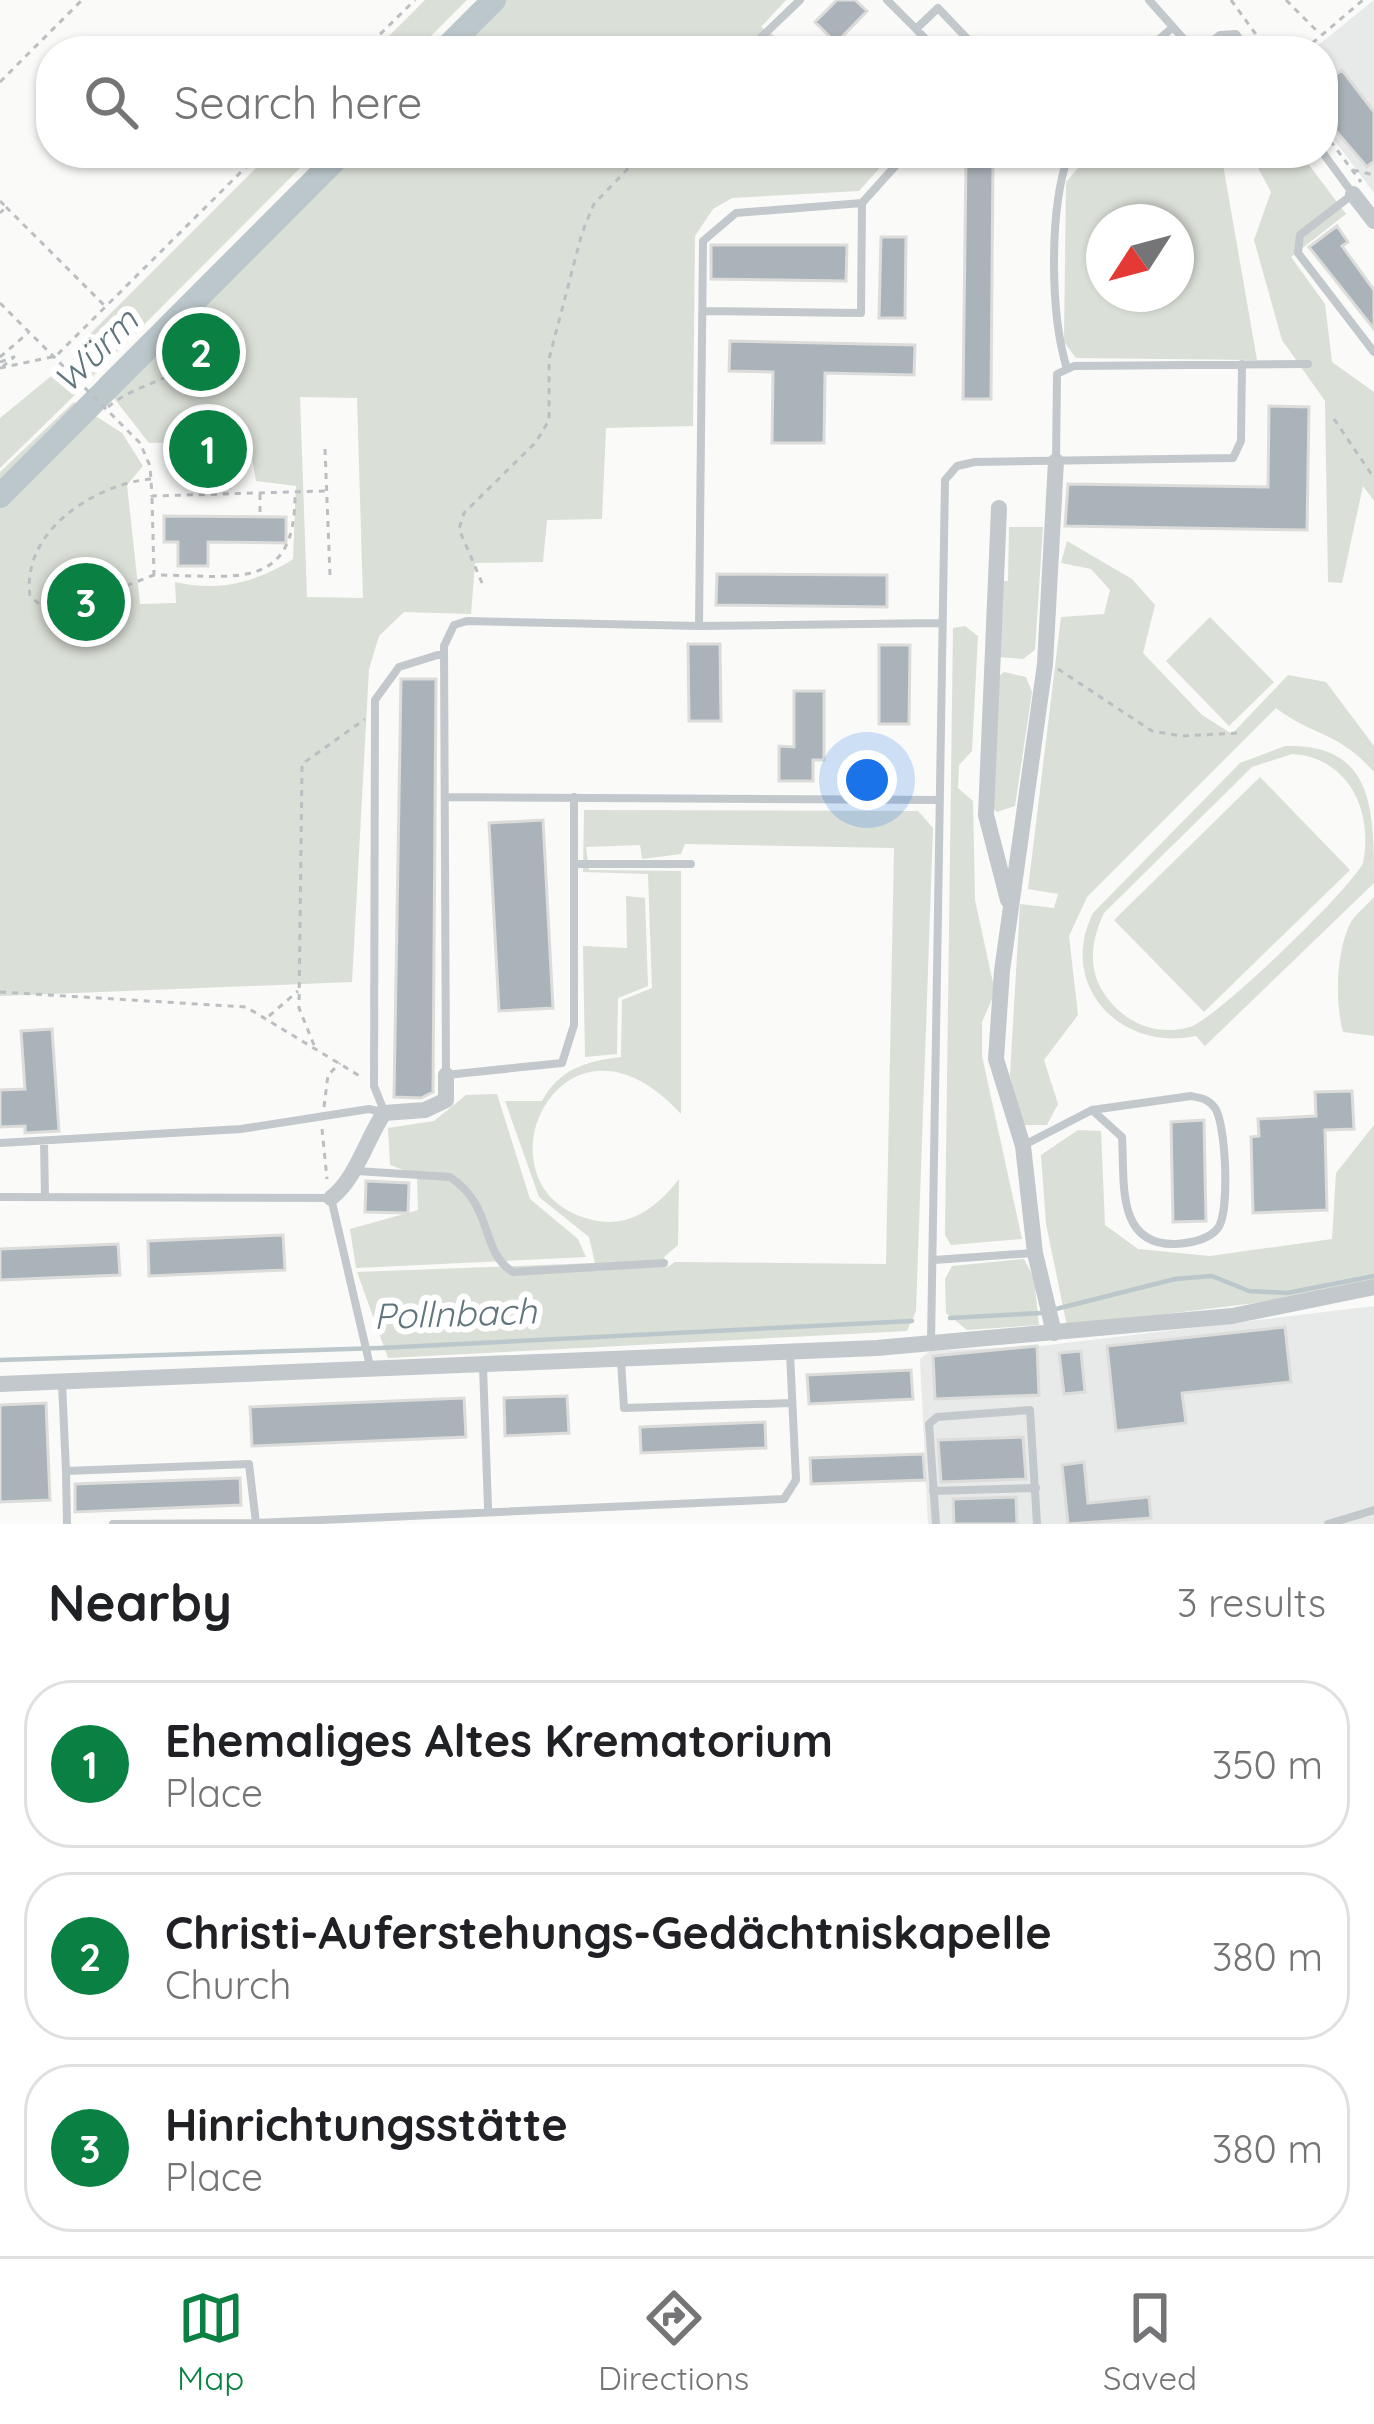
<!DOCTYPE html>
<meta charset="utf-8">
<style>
:root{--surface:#fff;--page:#f6f6f6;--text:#202124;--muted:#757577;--line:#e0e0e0;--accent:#0b8043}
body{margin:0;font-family:Quicksand,sans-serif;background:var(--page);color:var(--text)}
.compass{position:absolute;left:1086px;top:204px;width:108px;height:108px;border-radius:50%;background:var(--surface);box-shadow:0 3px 9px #0004;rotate:234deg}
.you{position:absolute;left:867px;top:780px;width:42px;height:42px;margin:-30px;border:9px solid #fff;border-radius:50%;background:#1a73e8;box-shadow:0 0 0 18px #1a73e833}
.badge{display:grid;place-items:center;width:78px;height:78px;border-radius:50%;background:var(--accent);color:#fff;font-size:39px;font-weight:700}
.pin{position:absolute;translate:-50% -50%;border:6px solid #fff;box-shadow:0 3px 12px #0006}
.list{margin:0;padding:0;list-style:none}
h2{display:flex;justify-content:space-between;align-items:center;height:156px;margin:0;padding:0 48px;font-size:51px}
h2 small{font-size:39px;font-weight:400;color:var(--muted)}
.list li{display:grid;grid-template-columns:78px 1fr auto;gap:36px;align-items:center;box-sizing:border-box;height:168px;margin:0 24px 24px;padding:0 24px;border:3px solid var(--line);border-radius:48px}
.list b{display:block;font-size:45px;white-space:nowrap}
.list p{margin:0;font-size:39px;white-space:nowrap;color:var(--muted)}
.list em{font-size:39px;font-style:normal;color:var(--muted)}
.icon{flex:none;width:66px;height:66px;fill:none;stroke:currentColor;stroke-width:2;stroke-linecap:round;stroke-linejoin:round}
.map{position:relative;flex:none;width:1374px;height:1524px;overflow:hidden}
.search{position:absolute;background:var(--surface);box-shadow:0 3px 9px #0004;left:36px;right:36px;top:36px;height:132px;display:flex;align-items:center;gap:30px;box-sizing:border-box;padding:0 42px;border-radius:48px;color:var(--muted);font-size:45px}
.sheet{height:732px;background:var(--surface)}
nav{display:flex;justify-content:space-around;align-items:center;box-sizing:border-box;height:168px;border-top:3px solid var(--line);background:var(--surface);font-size:33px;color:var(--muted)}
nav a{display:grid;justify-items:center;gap:6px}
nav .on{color:var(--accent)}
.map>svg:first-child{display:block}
.built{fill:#e8e9e9}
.green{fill:#dadfd7;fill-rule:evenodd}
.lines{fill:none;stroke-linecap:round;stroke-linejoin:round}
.stream{stroke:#bbc7cb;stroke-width:4.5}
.river{stroke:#bbc7cb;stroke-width:24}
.building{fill:#aab3b9;stroke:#dcdcda;stroke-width:3}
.path{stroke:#bbbfc2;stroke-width:3;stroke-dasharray:6 6;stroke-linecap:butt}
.lane{stroke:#c3c8cc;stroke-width:8}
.street{stroke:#c3c8cc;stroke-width:16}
.labels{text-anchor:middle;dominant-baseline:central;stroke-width:12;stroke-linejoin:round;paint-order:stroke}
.water-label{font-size:36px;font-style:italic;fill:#60757c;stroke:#fff}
</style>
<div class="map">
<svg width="1374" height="1524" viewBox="0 0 1374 1524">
<rect width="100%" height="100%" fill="#fafaf8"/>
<!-- built -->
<path class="built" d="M1374,0V193L1323,125V51H1311Z
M1374,1306V1524H928L920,1359L930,1351L1041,1346Z"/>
<!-- green -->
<path class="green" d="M425,0H467L416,51H374Z
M478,0H786L761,27L798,51H427Z
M271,153H315L89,380L72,363L75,349Z
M325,153H893L859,191L732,198L713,209L695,236L693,426L606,428L602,519L547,520L543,562L475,563L471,614L404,612L379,636L369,669L352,982L0,996V472L74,402L122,433L143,466L127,485L140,604L176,603L175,582C216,592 257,583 293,559L296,486L256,481L249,441L149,443L99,379ZM300,397L357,398L363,598L307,597Z
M1091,153H1221L1257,360L1076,358L1064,342L1066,182ZM1104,222H1176V294H1104Z
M1250,153H1300L1346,214L1291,257L1325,304L1332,362L1374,392V501L1363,486L1342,583L1328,582L1325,401L1282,340L1254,240L1271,192Z
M61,368L82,388L0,468V418Z
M1009,527H1043L1035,650L1023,659L998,657L999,581H1008Z
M1067,541L1132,579L1155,605L1143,653L1202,715L1232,734L1288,675L1326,682L1374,746V772C1338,731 1314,737 1276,708L1087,897L1069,936L1078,1015L1044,1060L1058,1104L1047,1125H1021L1010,1075L1020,904L1054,908L1058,894L1028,889L1061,617L1104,614L1110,590L1091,569L1061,563Z
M1210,617L1274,682L1229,726L1166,661Z
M965,626L978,636L972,751L959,765L958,788L973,801L975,900L995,992L982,1022V1056L1022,1239L951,1245L945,1235L953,628Z
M1004,672L1026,677L1032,692L1015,806L997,812L990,805L993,680Z
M1285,746C1374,743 1374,810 1374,883L1205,1046L1196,1036C1121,1052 1057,986 1093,913L1240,763ZM1292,754C1346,757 1374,808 1363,863C1350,890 1217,1018 1190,1027C1159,1036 1128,1025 1108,999C1087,972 1090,943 1104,913L1252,767Z
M1260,777L1350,870L1204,1012L1114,920Z
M584,810L918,811L933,828L916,1311L907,1331L388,1358L357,1272L595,1263L589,1237L539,1197L505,1101H542C559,1069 587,1061 621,1057L622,1000L652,988L648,874L583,872ZM685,844L894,848L886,1264L675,1262L666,1268L664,1257L678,1245L679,1179C658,1206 630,1229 593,1220C466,1191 561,982 681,1114V871L589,870L586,847L640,845L642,859L681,854Z
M626,896L645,898L648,986L618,998L617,1054L585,1057L583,946L627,948Z
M1374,897V1036L1343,1032C1335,1002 1336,955 1349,926C1353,916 1366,906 1374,897Z
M497,1094L530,1199L578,1239L586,1257L356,1268L350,1229L418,1210L417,1175L390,1165L388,1128L434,1121L466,1095Z
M1374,1125V1281L1264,1302L1067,1326L1046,1224L1041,1155L1078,1130L1101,1131L1105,1225L1138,1249L1210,1256L1332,1239L1336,1173Z
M1024,1259L1034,1278L1039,1325L967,1330L946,1313L945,1279L952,1266Z"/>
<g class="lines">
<!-- stream -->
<path class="stream" d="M1052,1310L1175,1279L1212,1276L1249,1291L1287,1293L1374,1276
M950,1318L1041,1313
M0,1360L380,1348L912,1321"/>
<!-- river -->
<path class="river" d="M443,51L494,0
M0,496L342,153"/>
</g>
<!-- building -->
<path class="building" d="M837,0H855L867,11L836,43L815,22Z
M1342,70L1374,112V161L1367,167L1323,116V84Z
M966,157H993L991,399H963Z
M1337,226L1348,242L1342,246L1374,290V329L1309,247Z
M881,237H906L905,318H879Z
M711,245H847L846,281L711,279Z
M730,341L915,345L914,375L825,373L824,443H772L773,372L729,371Z
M1269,406L1309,407L1307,530L1065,526L1068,484L1268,487Z
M164,516L286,517V543L208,542V566H178V542H164Z
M717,574L887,575V607L716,605Z
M688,644H720L721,721H689Z
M879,645H910L909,724H879Z
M401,679H436L433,1092L421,1098L394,1097Z
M794,691H824V760H813V781H779V746L794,747Z
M543,820L553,1008L499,1011L489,823Z
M52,1029L59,1131L25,1133V1126L0,1127V1090L25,1089L21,1031Z
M1352,1091L1354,1129L1325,1130L1327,1210L1253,1213L1251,1137L1259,1136L1258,1119L1316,1116L1315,1092Z
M1204,1120L1206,1221L1173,1222L1171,1122Z
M366,1181L409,1183L408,1213L365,1212Z
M283,1235L285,1270L149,1276L148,1241Z
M118,1244L120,1275L0,1280V1249Z
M1285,1327L1291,1382L1182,1393L1186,1423L1116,1431L1107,1346Z
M1037,1346L1039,1395L935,1399L933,1356Z
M1081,1351L1085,1392L1064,1394L1059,1353Z
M911,1370L913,1399L809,1404L807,1375Z
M567,1396L569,1433L505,1436L504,1398Z
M464,1398L466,1437L252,1446L250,1407Z
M46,1403L50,1500L0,1502V1405Z
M765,1422L766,1448L641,1453L640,1427Z
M1023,1437L1026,1479L941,1482L938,1440Z
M923,1454L925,1480L811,1484L810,1458Z
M1084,1462L1088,1503L1149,1497L1151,1518L1068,1524L1062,1465Z
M240,1478L241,1505L75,1512V1484Z
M1016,1497L1017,1524H954L953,1499Z"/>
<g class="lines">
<!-- path -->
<path class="path" d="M1231,0L1268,51
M1286,0L1320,34
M363,51L415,0
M1303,51L1363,0
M0,82L82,0
M1323,131L1361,182
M1353,170L1374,175
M0,201L6,207L0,213
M6,207L104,305
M0,303L140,443L150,466L152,496L325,491
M173 354a26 26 0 1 1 52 0a26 26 0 1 1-52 0Z
M0,357L28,333
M0,362L14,357L1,368
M0,368L56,356L260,153
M108,407C135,384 171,382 196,357
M1334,419L1374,478
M325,449L330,575
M220,455H227L229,489
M151,479C95,484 21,531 30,596L39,604L110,592L154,575
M260,494V516
M152,498L154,575C234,575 296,594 295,493
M482,583L459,529L464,513L536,442L549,420V359L582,233L594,204L643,153
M1058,669L1152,731L1182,736L1238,733
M0,992L246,1007L363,1078
M269,1016L298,991
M314,1045L299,1008L302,764L365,719
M324,1107L328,1075L340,1063
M322,1129L327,1179"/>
<!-- lane -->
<path class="lane" d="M887,0L916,29L938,8L979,51
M1149,0L1173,27
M916,29L937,51
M747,51L800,0
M1146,51L1173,27L1194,51
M1199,51L1220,35L1236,34L1248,51
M1036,153L1043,161L1080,153
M1323,153L1353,194L1300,235L1298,253L1374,352
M703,311L861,313L862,203L907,153
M1067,369C1050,313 1049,212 1068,156
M1056,461L1057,374L1074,366L1308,364
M699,626L703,241L736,213L862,203
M445,797L940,800
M574,797V1025L562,1063L446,1075L444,646L454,625L467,621L699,626L942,623
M574,864H691
M384,1111L374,1086L375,700L399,667L444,653
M44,1141L45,1197
M0,1143L241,1129L369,1109L383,1112
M1024,1145L1092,1110L1191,1096C1202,1098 1208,1099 1215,1108C1226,1124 1230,1212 1218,1228C1209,1240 1191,1243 1176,1244C1115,1246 1125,1181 1122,1137L1092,1110
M357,1171L450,1177C495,1207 479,1251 513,1272L664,1263
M0,1197L331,1198L370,1366
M934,1260L1033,1253
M931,1342L945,480L957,466L975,462L1233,458L1241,441L1242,364
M621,1361L624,1408L792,1403
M483,1366L488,1508
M62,1383L66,1471L249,1464L256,1523L784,1499L796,1480L790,1353
M66,1471L67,1524
M933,1491L1036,1488
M113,1524L256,1523
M936,1524L929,1424L937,1417L1030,1410L1037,1524
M1328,1524L1374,1510"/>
<!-- street -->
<path class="street" d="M1353,194L1374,221
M999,508L986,815L1008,900
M331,1198C356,1179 366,1140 384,1113L425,1110L446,1100V1075
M1054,1333L1035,1253L1023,1146L996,1059L1002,971L1045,664L1056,461
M0,1384L877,1348L1232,1316L1374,1287"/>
</g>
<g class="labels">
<!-- water labels -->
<g class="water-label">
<text transform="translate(95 350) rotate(-45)">Würm</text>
<text transform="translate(455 1313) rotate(-2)">Pollnbach</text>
</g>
</g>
</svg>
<svg class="compass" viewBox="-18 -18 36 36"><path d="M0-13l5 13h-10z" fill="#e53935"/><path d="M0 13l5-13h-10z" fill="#757577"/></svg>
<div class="you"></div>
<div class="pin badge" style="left:208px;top:449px">1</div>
<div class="pin badge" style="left:201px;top:352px">2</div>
<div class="pin badge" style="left:86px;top:602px">3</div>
<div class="search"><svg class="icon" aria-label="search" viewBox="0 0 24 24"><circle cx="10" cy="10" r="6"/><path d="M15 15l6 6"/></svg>Search here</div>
</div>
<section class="sheet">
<h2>Nearby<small>3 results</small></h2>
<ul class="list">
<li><span class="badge">1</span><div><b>Ehemaliges Altes Krematorium</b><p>Place</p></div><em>350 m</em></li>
<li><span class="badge">2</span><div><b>Christi-Auferstehungs-Gedächtniskapelle</b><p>Church</p></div><em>380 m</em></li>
<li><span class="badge">3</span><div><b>Hinrichtungsstätte</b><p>Place</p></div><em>380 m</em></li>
</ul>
</section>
<nav>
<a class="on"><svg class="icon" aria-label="map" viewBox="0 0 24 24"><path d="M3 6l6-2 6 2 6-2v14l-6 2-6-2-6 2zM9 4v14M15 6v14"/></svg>Map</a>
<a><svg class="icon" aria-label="directions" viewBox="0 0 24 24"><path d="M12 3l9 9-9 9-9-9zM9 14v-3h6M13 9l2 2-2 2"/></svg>Directions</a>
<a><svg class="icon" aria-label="saved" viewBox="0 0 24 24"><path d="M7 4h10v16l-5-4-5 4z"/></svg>Saved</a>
</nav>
